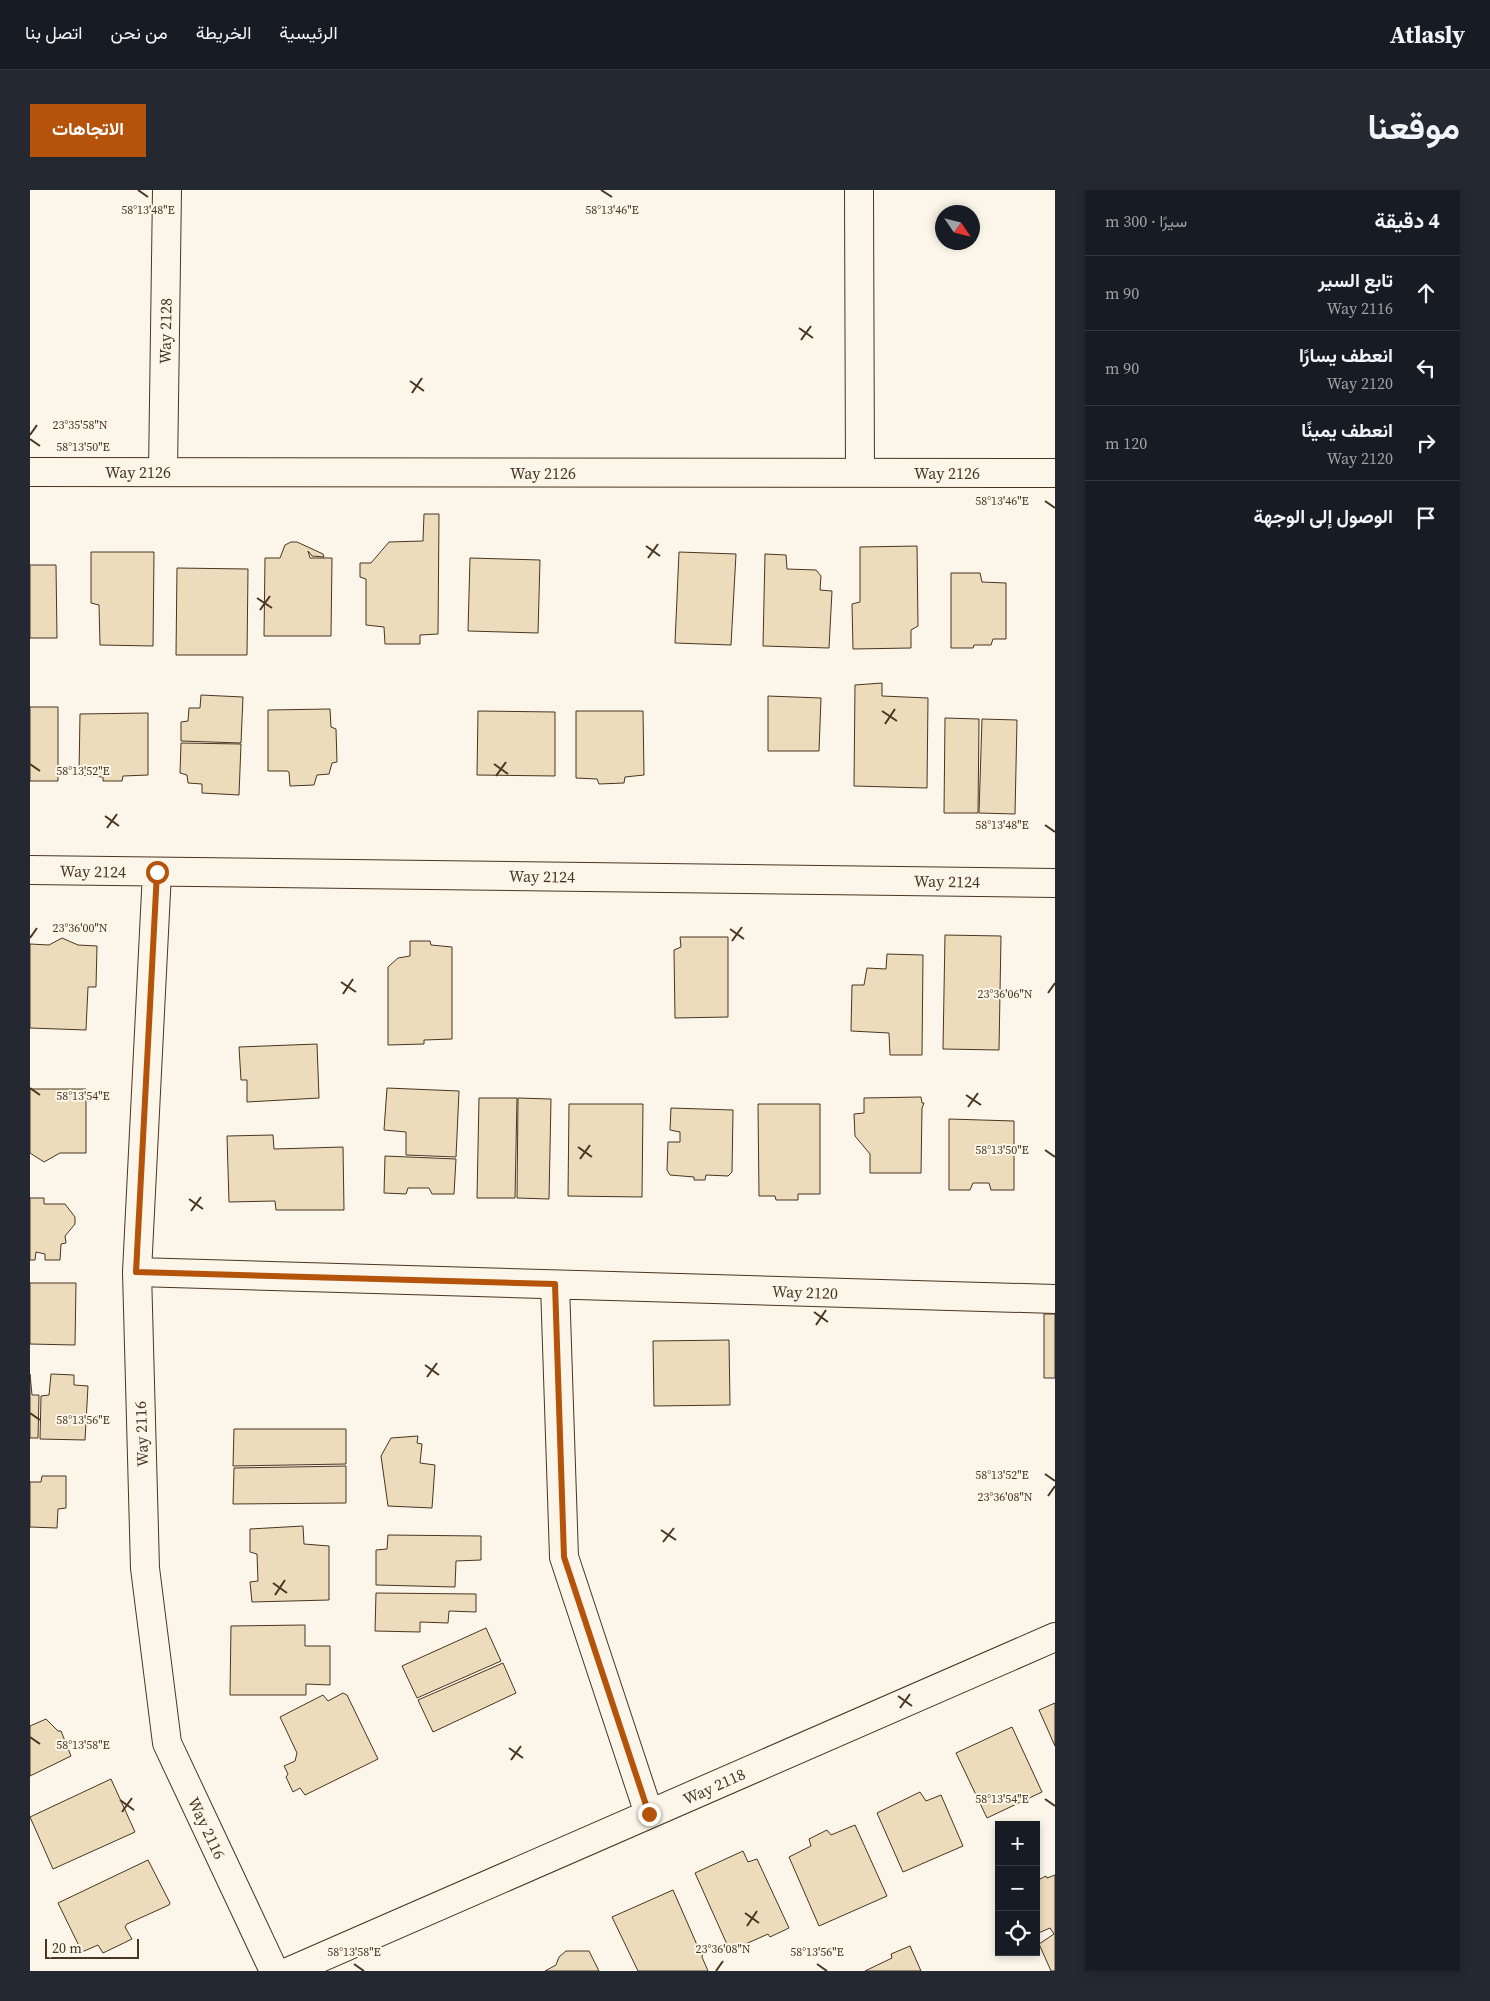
<!DOCTYPE html>
<html lang="ar">
<meta charset="utf-8">
<style>
:root{--surface:#171b24;--page:#242831;--text:#f1f3f6;--muted:#9ea1a6;--line:#363941;--accent:#b45309}
body{margin:0;font-family:"Source Serif 4",Vazirmatn,serif;background:var(--page);color:var(--text);direction:rtl}
.controls{position:absolute;right:15px;bottom:15px;display:grid;overflow:hidden;border-radius:0px;box-shadow:0 2px 8px #0003}
.controls button{width:45px;height:45px;display:grid;place-items:center;padding:0;border:0;border-bottom:1px solid var(--line);background:var(--surface);color:var(--text);font:25px sans-serif}
.compass{position:absolute;left:905px;top:15px;width:45px;height:45px;border-radius:50%;background:var(--surface);box-shadow:0 2px 8px #0003;rotate:125deg}
.scale{position:absolute;left:15px;bottom:12px;width:94px;box-sizing:border-box;padding-left:5px;border:2px solid #4a3520;border-top:0;font-size:14px;line-height:18px;white-space:nowrap;color:#4a3520;-webkit-text-stroke:4px #fbf6e9;paint-order:stroke}
.stop{position:absolute;width:15px;height:15px;margin:-11px;border:4px solid #b45309;border-radius:50%;background:#fff}
.stop.end{background:#b45309;border-color:#fff;box-shadow:0 1px 5px #0008}
.list{margin:0;padding:0;list-style:none}
h2{display:flex;justify-content:space-between;align-items:center;height:65px;margin:0;padding:0 20px;font-size:21px}
h2 small{font-size:16px;font-weight:400;color:var(--muted)}
.list li{display:grid;grid-template-columns:32px 1fr auto;gap:15px;align-items:center;box-sizing:border-box;height:75px;padding:0 20px;border-top:1px solid var(--line)}
.list b{display:block;font-size:19px;white-space:nowrap}
.list p{margin:0;font-size:16px;white-space:nowrap;color:var(--muted)}
.list em{font-size:16px;font-style:normal;color:var(--muted)}
.icon{flex:none;width:28px;height:28px;fill:none;stroke:currentColor;stroke-width:2;stroke-linecap:round;stroke-linejoin:round}
.map{position:relative;flex:none;width:1025px;height:1781px;overflow:hidden;direction:ltr;border-radius:0px}
header{display:flex;align-items:center;gap:30px;box-sizing:border-box;height:70px;padding:0 25px;background:var(--surface);border-bottom:1px solid var(--line)}
header strong{font-size:24px}
nav{display:flex;gap:28px;margin-inline-start:auto;font-size:18px}
.intro{display:flex;align-items:center;justify-content:space-between;box-sizing:border-box;height:120px;padding:0 30px}
h1{margin:0;font-size:35px}
.button{padding:12px 22px;border-radius:0px;background:var(--accent);color:#fff;font-size:18px;font-weight:700}
main{display:flex;gap:30px;padding:0 30px}
aside{flex:1;background:var(--surface);border-radius:0px;box-shadow:0 2px 8px #0003}
.map>svg:first-child{display:block}
.building{fill:#ecdcbc;stroke:#4a3520}
.lines{fill:none;stroke-linecap:round;stroke-linejoin:round}
.street-casing{stroke:#4a3520;stroke-width:30}
.street{stroke:#fbf6e9;stroke-width:28}
.route{stroke:#b45309;stroke-width:6}
.ticks{fill:none;stroke:#4a3520;stroke-width:2}
.labels{text-anchor:middle;dominant-baseline:central;stroke-width:4;stroke-linejoin:round;paint-order:stroke}
.street-label{font-size:16px;fill:#4a3520;stroke:#fbf6e9}
.ticks-label{font-size:12px;text-anchor:middle;fill:#4a3520;stroke:#fbf6e9;stroke-width:4;stroke-linejoin:round;paint-order:stroke}
</style>
<header>
<strong>Atlasly</strong>
<nav><a>الرئيسية</a><a>الخريطة</a><a>من نحن</a><a>اتصل بنا</a></nav>
</header>
<div class="intro"><h1>موقعنا</h1><a class="button">الاتجاهات</a></div>
<main>
<aside>
<h2>4 دقيقة<small>سيرًا · 300 m</small></h2>
<ul class="list">
<li><svg class="icon" aria-label="ahead" viewBox="0 0 24 24"><path d="M12 20V5M6 11l6-6 6 6"/></svg><div><b>تابع السير</b><p>Way 2116</p></div><em>90 m</em></li>
<li><svg class="icon" aria-label="left" viewBox="0 0 24 24"><path d="M17 20v-9H6M10 6l-5 5 5 5"/></svg><div><b>انعطف يسارًا</b><p>Way 2120</p></div><em>90 m</em></li>
<li><svg class="icon" aria-label="right" viewBox="0 0 24 24"><path d="M7 20v-9h11M14 6l5 5-5 5"/></svg><div><b>انعطف يمينًا</b><p>Way 2120</p></div><em>120 m</em></li>
<li><svg class="icon" aria-label="arrive" viewBox="0 0 24 24"><path d="M6 21V4h12l-3 4 3 4H6"/></svg><div><b>الوصول إلى الوجهة</b></div></li>
</ul>
</aside>
<div class="map">
<svg width="1025" height="1781" viewBox="0 0 1025 1781">
<rect width="100%" height="100%" fill="#fbf6e9"/>
<!-- building -->
<path class="building" d="M394,324H409L408,444L390,445V454H355L354,437L336,435V389L330,387V373H341L359,352L393,351Z
M261,352H267L293,364L294,367L282,366L278,361L280,368H302L301,446H234L235,368H250L255,355Z
M887,356L888,436L881,440V458L823,459L822,414L830,412V357Z
M61,362H124L123,456L70,455L69,415L61,413Z
M649,362L706,364L701,455L645,453Z
M735,364L756,365L757,379L786,380L791,386L790,400L802,401L799,458L733,456Z
M440,368L510,370L508,443L438,441Z
M0,375H26L27,448H0Z
M147,378L218,379L217,465H146Z
M921,383H950L952,392L976,393V449H963L961,455H944L943,458H921Z
M852,493V506L898,508L897,598L824,596L825,495Z
M171,505L213,507L211,553L151,551V532L158,531L159,518H170Z
M738,506L791,508L789,561H738Z
M0,517H28V591H0Z
M300,519L301,537L306,539L307,572L302,573L299,584L287,585L284,595L260,596L259,582L257,581H238V520Z
M448,521L525,522V586L447,585Z
M546,521H613L614,585L595,587L594,593L569,594L567,589L546,588Z
M118,523V585L93,586L92,591H73V587L49,585L50,524Z
M915,528L949,529L948,623H914Z
M952,529L987,530L985,624L949,623Z
M151,553L211,554L209,605L172,603V594L158,593L157,585L150,583Z
M915,745L971,746L969,860L913,859Z
M650,747H698V827L645,828L644,760L651,757Z
M32,748L48,755L67,756L66,797H58L56,840L0,838V754L19,755Z
M380,751H400L401,755L422,757V849L394,850V854L358,855V777L368,768L380,766Z
M857,764L893,765L892,865H860L859,843L821,841L822,795H834L837,778L856,779Z
M287,854L289,908L217,912V890H211L209,857Z
M357,898L429,901L426,967L376,965V942L354,940Z
M0,899H56V963H30L14,972L0,963Z
M891,907L892,913H894L892,918L891,983H840V964L825,946L824,924L834,923V908Z
M449,908H487L485,1008H447Z
M488,908L521,909L519,1009L487,1008Z
M539,914H613L612,1007L538,1006Z
M728,914H790V1004H768V1010H746L745,1006H729Z
M641,918L703,920L702,982L698,986L676,985L675,990H664V987L640,985L637,980L638,952H650V942L640,940Z
M919,929L984,931V1000H961L959,993H943L940,1000H919Z
M243,945L244,959L313,957L314,1020H246L245,1011L199,1012L197,946Z
M355,966L426,969L424,1004H402L399,998H378L376,1004L354,1003Z
M0,1008H14V1014H35L45,1027V1034L35,1046L36,1053L31,1054L30,1070H15V1064L6,1062L5,1070H0Z
M0,1093H46L45,1155L0,1154Z
M1014,1124H1025V1188H1014Z
M699,1150L700,1215L624,1216L623,1151Z
M0,1184L2,1205H9L8,1248H0Z
M21,1184L44,1185V1195L58,1196L55,1250L10,1249L11,1206L19,1205Z
M204,1239H316V1274L203,1276Z
M388,1246L387,1253L392,1254L390,1273L405,1275L402,1318L358,1316L351,1266L361,1248Z
M316,1276V1313L203,1314L204,1278Z
M12,1286H36V1318L28,1319L27,1338L0,1337V1292H11Z
M273,1336L274,1354L299,1356V1410L222,1412L220,1392L228,1391L227,1364L220,1362V1339Z
M358,1345L451,1346V1370L426,1371L425,1397L346,1395V1360L357,1359Z
M346,1403L446,1404V1422L419,1421L418,1433L390,1432V1442L345,1441Z
M275,1435V1456H300V1495L276,1494V1505H200L201,1436Z
M456,1438L471,1471L387,1508L372,1476Z
M473,1473L486,1503L403,1542L388,1510Z
M313,1503L317,1505L348,1569L275,1605L270,1598L263,1602L256,1587L258,1584L254,1576L265,1571L267,1563L250,1527L293,1505L298,1511Z
M1025,1513V1556L1009,1520Z
M16,1529L28,1541H31L41,1566L0,1586V1536Z
M982,1537L1012,1602L957,1628L926,1563Z
M81,1589L105,1642L23,1679L0,1627Z
M890,1602L896,1611L911,1605L933,1656L873,1682L847,1623Z
M825,1635L857,1706L789,1736L759,1667L781,1656L779,1649L797,1640L801,1645Z
M713,1661L718,1672L727,1669L759,1738L740,1747L738,1744L700,1761L665,1683Z
M118,1670L140,1713L139,1715L97,1734L95,1737L102,1749L73,1763L68,1755L52,1762L28,1713Z
M1025,1685V1781H1021L1009,1754L1024,1744L1020,1738L1006,1744V1691L1016,1686L1017,1688Z
M643,1700L671,1764L673,1762L672,1767L678,1781H608L582,1727Z
M880,1756L891,1781H835L862,1768L861,1764Z
M536,1761H559L569,1781H515L526,1775L529,1767Z"/>
<g class="lines">
<!-- street casing -->
<g class="street-casing">
<path id="street" d="M829,0L830,283
M0,282L1025,283
M133,282L137,0
M0,680L1025,693
M127,682L107,1082L115,1378L137,1553L244,1781
M107,1082L1025,1109
M525,1095L534,1367L619,1624
M260,1781L1025,1447"/>
</g>
<!-- street -->
<use href="#street" class="street"/>
</g>
<g class="lines">
<!-- route -->
<path class="route" d="M127,682L106,1082L525,1094L534,1367L619,1624"/>
</g>
<!-- ticks -->
<path class="ticks" d="M108,0L118,7M571,0L582,7M769,138L783,148M771,150L781,136M380,191L394,201M382,203L392,188M0,245L7,235M0,249L10,256M1015,311L1025,318M616,356L630,366M618,368L628,354M227,408L242,418M230,420L240,406M852,521L867,531M855,534L865,519M0,574L10,581M464,574L478,584M466,586L476,572M75,626L89,636M1015,635L1025,642M77,638L87,624M700,739L714,749M0,748L7,738M702,751L712,737M311,792L326,802M1018,803L1025,793M313,804L323,789M0,898L10,905M936,905L951,915M938,917L948,903M548,957L562,967M1015,960L1025,967M550,969L560,955M159,1009L173,1019M161,1021L171,1007M784,1122L798,1132M786,1135L796,1120M395,1175L409,1185M397,1187L407,1173M0,1223L10,1230M1015,1284L1025,1291M1018,1306L1025,1296M631,1340L646,1350M633,1352L644,1338M243,1393L257,1403M245,1405L255,1390M868,1506L882,1516M870,1518L880,1504M0,1547L10,1554M479,1558L493,1568M481,1570L491,1556M1015,1609L1025,1616M90,1610L104,1620M92,1622L102,1608M715,1723L729,1733M717,1736L727,1721M324,1774L334,1781M787,1774L797,1781M686,1781L693,1771"/>
<g class="labels">
<!-- street labels -->
<g class="street-label">
<text transform="translate(135 141) rotate(-89)">Way 2128</text>
<text x="108" y="282">Way 2126</text>
<text x="513" y="283">Way 2126</text>
<text x="917" y="283">Way 2126</text>
<text transform="translate(63 681) rotate(1)">Way 2124</text>
<text transform="translate(512 686) rotate(1)">Way 2124</text>
<text transform="translate(917 691) rotate(1)">Way 2124</text>
<text transform="translate(775 1102) rotate(2)">Way 2120</text>
<text transform="translate(111 1244) rotate(-92)">Way 2116</text>
<text transform="translate(684 1596) rotate(-24)">Way 2118</text>
<text transform="translate(177 1638) rotate(65)">Way 2116</text>
</g>
</g>
<g class="ticks-label">
<text x="118" y="24">58°13'48"E</text>
<text x="582" y="24">58°13'46"E</text>
<text x="50" y="239">23°35'58"N</text>
<text x="53" y="261">58°13'50"E</text>
<text x="972" y="315">58°13'46"E</text>
<text x="53" y="585">58°13'52"E</text>
<text x="972" y="639">58°13'48"E</text>
<text x="50" y="742">23°36'00"N</text>
<text x="975" y="808">23°36'06"N</text>
<text x="53" y="910">58°13'54"E</text>
<text x="972" y="964">58°13'50"E</text>
<text x="53" y="1234">58°13'56"E</text>
<text x="972" y="1289">58°13'52"E</text>
<text x="975" y="1311">23°36'08"N</text>
<text x="53" y="1559">58°13'58"E</text>
<text x="972" y="1613">58°13'54"E</text>
<text x="693" y="1763">23°36'08"N</text>
<text x="324" y="1766">58°13'58"E</text>
<text x="787" y="1766">58°13'56"E</text>
</g>
</svg>
<div class="controls">
<button>+</button>
<button>−</button>
<button><svg class="icon" aria-label="locate" viewBox="0 0 24 24"><circle cx="12" cy="12" r="6"/><path d="M12 2v4M12 18v4M2 12h4M18 12h4"/></svg></button>
</div>
<svg class="compass" viewBox="-18 -18 36 36"><path d="M0-13l5 13h-10z" fill="#e53935"/><path d="M0 13l5-13h-10z" fill="#9ea1a6"/></svg>
<div class="scale">20 m</div>
<div class="stop" style="left:127px;top:682px"></div>
<div class="stop end" style="left:619px;top:1624px"></div>
</div>
</main>
